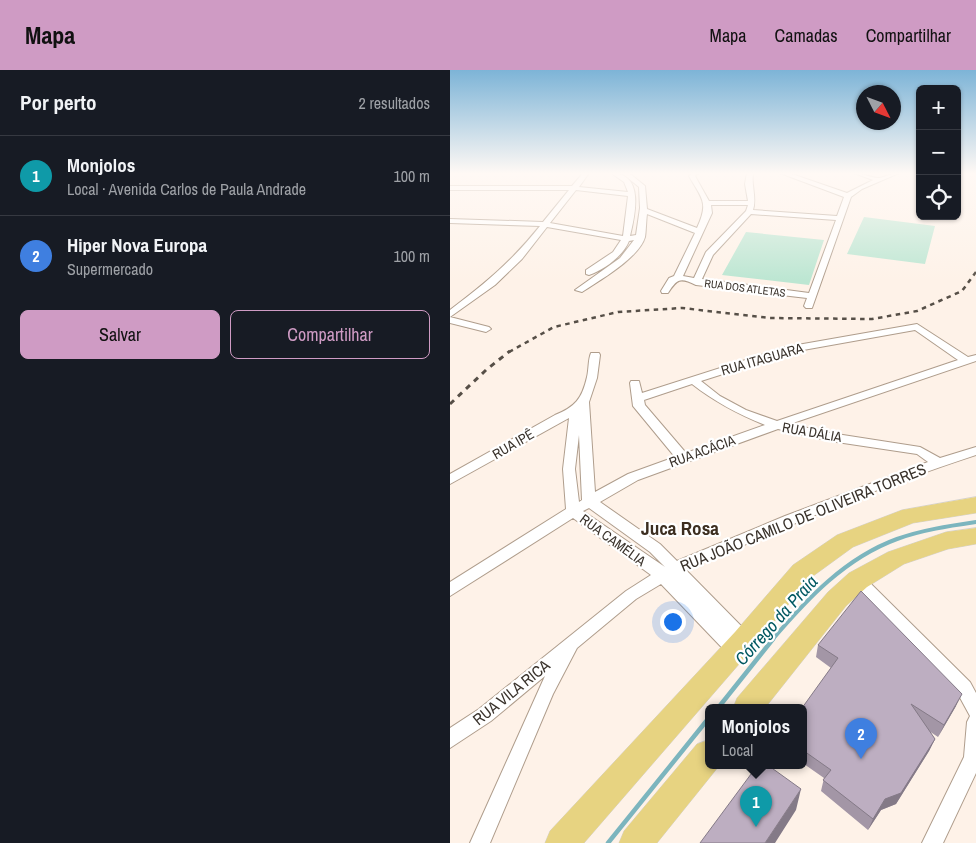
<!DOCTYPE html>
<html lang="pt">
<meta charset="utf-8">
<style>
:root{--surface:#171b24;--page:#20242c;--text:#f1f3f6;--muted:#9ea1a6;--line:#363941;--accent:#cf9bc4}
body{margin:0;font-family:"Archivo Narrow",sans-serif;background:var(--page);color:var(--text)}
.controls{position:absolute;right:15px;top:15px;display:grid;overflow:hidden;border-radius:8px;box-shadow:0 1px 4px #0004}
.controls button{width:45px;height:45px;display:grid;place-items:center;padding:0;border:0;border-bottom:1px solid var(--line);background:var(--surface);color:var(--text);font:25px sans-serif}
.compass{position:absolute;left:406px;top:15px;width:45px;height:45px;border-radius:50%;background:var(--surface);box-shadow:0 1px 4px #0004;rotate:132deg}
.you{position:absolute;left:222px;top:551px;width:18px;height:18px;margin:-12px;border:4px solid #fff;border-radius:50%;background:#1a73e8;box-shadow:0 0 0 8px #1a73e833}
.badge{display:grid;place-items:center;width:32px;height:32px;border-radius:50%;background:var(--accent);color:#fff;font-size:16px;font-weight:700}
.pin{position:absolute;translate:-50% -41px;filter:drop-shadow(0 1px 2px #0008)}
.pin::after{content:'';position:absolute;top:26px;width:18px;height:15px;background:inherit;clip-path:polygon(0 0,100% 0,50% 100%)}
.popup{position:absolute;left:255px;top:634px;width:102px;height:65px;box-sizing:border-box;display:grid;place-content:center;border-radius:8px;background:var(--surface);filter:drop-shadow(0 1px 4px #0005);font-size:16px;white-space:nowrap;color:var(--muted)}
.popup b{font-size:19px;color:var(--text)}
.popup::after{content:'';position:absolute;left:50%;top:100%;margin-left:-10px;border:10px solid transparent;border-top-color:var(--surface)}
.list{margin:0;padding:0;list-style:none}
h2{display:flex;justify-content:space-between;align-items:center;height:65px;margin:0;padding:0 20px;font-size:21px}
h2 small{font-size:16px;font-weight:400;color:var(--muted)}
.list li{display:grid;grid-template-columns:32px 1fr auto;gap:15px;align-items:center;box-sizing:border-box;height:80px;padding:0 20px;border-top:1px solid var(--line)}
.list b{display:block;font-size:19px;white-space:nowrap}
.list p{margin:0;font-size:16px;white-space:nowrap;color:var(--muted)}
.list em{font-size:16px;font-style:normal;color:var(--muted)}
.actions{display:flex;gap:10px;padding:15px 20px}
.actions a{flex:1;padding:11px 0;border:1px solid var(--accent);border-radius:8px;text-align:center;font-size:18px;color:var(--accent)}
.actions .main{background:var(--accent);color:#111}
.icon{flex:none;width:28px;height:28px;fill:none;stroke:currentColor;stroke-width:2;stroke-linecap:round;stroke-linejoin:round}
.map{position:relative;flex:none;width:526px;height:773px;overflow:hidden}
header{display:flex;align-items:center;gap:30px;box-sizing:border-box;height:70px;padding:0 25px;background:var(--accent);color:#111}
header strong{font-size:24px}
nav{display:flex;gap:28px;margin-inline-start:auto;font-size:18px}
main{display:flex}
aside{flex:1;background:var(--surface)}
.map>svg:first-child{display:block}
.green{fill:#bce6d2}
.lines{fill:none;stroke-linecap:round;stroke-linejoin:round}
.stream-far1{stroke:#7cb5be;stroke-width:4}
.stream{stroke:#7cb5be;stroke-width:4.5}
.minor-casing{stroke:#af9d8c;stroke-width:2}
.primary-casing{stroke:#d4d2d1;stroke-width:1}
.minor{fill:#fff;fill-rule:evenodd}
.primary{fill:#e7d381;fill-rule:evenodd}
.rail-far1{stroke:#564f47;stroke-width:2.5;stroke-dasharray:4.5 4.5;stroke-linecap:butt}
.rail{stroke:#564f47;stroke-width:3;stroke-dasharray:5.5 5.5;stroke-linecap:butt}
.wall{fill:#a396a6}
.shaded-wall{fill:#847a87}
.building{fill:#bdaec1;stroke:#847a87}
.labels{text-anchor:middle;dominant-baseline:central;stroke-width:4.5;stroke-linejoin:round;paint-order:stroke}
.far-street-label{font-size:11px;fill:#3a332c;stroke:#fff}
.street-label{font-size:14px;fill:#3a332c;stroke:#fff}
.near-street-label{font-size:16px;fill:#3a332c;stroke:#fff}
.near-water-label{font-size:18px;font-style:italic;fill:#005861;stroke:#fff}
.district-label{font-size:19px;font-weight:bold;fill:#3c2e20;stroke:#fff}
</style>
<header>
<strong>Mapa</strong>
<nav><a>Mapa</a><a>Camadas</a><a>Compartilhar</a></nav>
</header>
<main>
<aside>
<h2>Por perto<small>2 resultados</small></h2>
<ul class="list">
<li><span class="badge" style="background:#0f9aa8">1</span><div><b>Monjolos</b><p>Local · Avenida Carlos de Paula Andrade</p></div><em>100 m</em></li>
<li><span class="badge" style="background:#3f7fe0">2</span><div><b>Hiper Nova Europa</b><p>Supermercado</p></div><em>100 m</em></li>
</ul>
<div class="actions"><a class="main">Salvar</a><a>Compartilhar</a></div>
</aside>
<div class="map">
<svg width="526" height="773" viewBox="0 0 526 773">
<rect width="100%" height="100%" fill="#fef2e8"/>
<!-- green -->
<path class="green" d="M414,147L485,156L475,194L397,184Z
M296,162L374,170L359,215L272,205Z"/>
<g class="lines">
<!-- stream-far1 -->
<path class="stream-far1" d="M322,570C357,529 395,488 447,469C472,460 499,456 526,452"/>
<!-- stream -->
<path class="stream" d="M268,638L323,569
M158,773L258,649"/>
<!-- minor casing -->
<g class="minor-casing">
<path id="minor" d="M133,103H139L129,117L178,122L174,112L161,103C195,103 185,145 180,166L186,165L190,138L189,117L172,103H179L195,116L197,139L247,158C259,132 252,129 239,106L242,103H248L245,106L259,131H298L295,114L297,103H303C301,116 307,128 303,140L387,146L394,127L330,103H339L397,123L423,110L404,103C412,103 421,108 429,108C436,107 441,103 449,103L412,119L401,127L362,238H356L354,236L357,228L246,215C230,207 227,209 218,223H212L211,221L219,208L224,206L245,163L197,144C196,151 196,162 195,167C189,188 150,210 132,222L125,220L170,188L184,170L179,171C173,186 154,200 139,205L136,204V200L163,182L171,170L97,157L72,189L45,215L0,247V240C37,212 61,192 90,156L0,153V149L93,152L119,120H0V116H122ZM126,120L178,126L173,166L100,153ZM261,135H298L296,141L256,182L244,208L233,206L262,143ZM301,144L386,150L359,223L252,209L263,185Z
M0,247L39,257L41,259L36,262L0,253Z
M467,254L518,287L526,285V291L340,354L380,363L470,377L490,388L526,377V385C427,417 331,459 236,500L300,565L302,570L300,575L292,576L293,580L291,585L285,587L279,585L211,514L186,529L127,578L103,624L40,773H20L95,606L41,651L0,678V658L29,639L176,521L201,505L123,448L0,526V512L116,439L113,399L119,348L0,414V404L105,345C125,337 132,329 137,307C139,299 138,290 141,283H149L150,285L147,308L139,332L145,422L178,404L225,387L183,336L180,313L181,311H189L192,323L336,277ZM465,260L508,290L327,351L296,340L270,326L251,311L342,282ZM242,314C265,332 288,344 315,355L236,383L195,335L194,330ZM328,359L380,371L467,384L478,392L335,446L227,491L210,474L150,432L188,410ZM129,365L132,430L129,432L125,399ZM139,438L200,482L215,497L133,441Z
M408,504L413,506L520,612L526,623V703L493,773H472L514,687L517,652L520,646L508,624L403,514L400,510L403,506Z"/>
</g>
<!-- primary casing -->
<g class="primary-casing">
<path id="primary" d="M526,427V443L463,453L403,477L359,509L303,578L134,773H95L100,761L285,562L343,495L387,465L452,440Z
M526,458V474L498,479L454,494L417,517L396,536L315,638H283L287,628L378,522L399,503L438,482L496,462Z
M258,670V696H269L207,773H169L174,761L247,674Z"/>
</g>
<!-- minor -->
<use href="#minor" class="minor"/>
<!-- primary -->
<use href="#primary" class="primary"/>
<!-- rail-far1 -->
<path class="rail-far1" d="M59,282L104,257L168,242L232,238L320,248L422,249L467,241L512,221L526,202"/>
<!-- rail -->
<path class="rail" d="M0,334L36,300L60,281"/>
</g>
<!-- wall -->
<path class="wall" d="M368,575L506,636L488,667L479,661L485,669L479,681L446,734L431,740L418,760L371,721L374,708L354,694V638L381,598L366,587Z"/>
<!-- shaded-wall -->
<path class="shaded-wall" d="M512,624L506,636L488,667L494,655Z
M485,669L479,681L446,734L431,740L418,760L423,749L435,729Z
M351,719L346,740L325,773H315Z"/>
<!-- building -->
<path class="building" d="M411,521L512,624L494,655L461,634L485,669L451,723L435,729L423,749L373,710L381,700L354,681V638H352L388,588L368,575Z
M307,696H319L351,719L315,773H250Z"/>
<!-- sky -->
<linearGradient id="sky" x2="0" y2="1"><stop stop-color="#7db4d7"/><stop offset="0.49" stop-color="#fff9f5"/><stop offset="1" stop-color="#fff9f5" stop-opacity="0"/></linearGradient>
<rect width="526" height="211" fill="url(#sky)"/>
<g class="labels">
<!-- far-street labels -->
<g class="far-street-label">
<text transform="translate(295 218) rotate(7)">RUA DOS ATLETAS</text>
</g>
<!-- street labels -->
<g class="street-label">
<text transform="translate(312 289) rotate(-16)">RUA ITAGUARA</text>
<text transform="translate(362 362) rotate(10)">RUA DÁLIA</text>
<text transform="translate(63 374) rotate(-30)">RUA IPÊ</text>
<text transform="translate(252 381) rotate(-20)">RUA ACÁCIA</text>
<text transform="translate(163 470) rotate(36)">RUA CAMÉLIA</text>
</g>
<!-- near-street labels -->
<g class="near-street-label">
<text transform="translate(353 447) rotate(-22)">RUA JOÃO CAMILO DE OLIVEIRA TORRES</text>
<text transform="translate(61 622) rotate(-39)">RUA VILA RICA</text>
</g>
<!-- near-water labels -->
<g class="near-water-label">
<text transform="translate(326 550) rotate(-48)">Córrego da Praia</text>
</g>
<!-- district labels -->
<g class="district-label">
<text x="230" y="458">Juca Rosa</text>
</g>
</g>
</svg>
<div class="controls">
<button>+</button>
<button>−</button>
<button><svg class="icon" aria-label="locate" viewBox="0 0 24 24"><circle cx="12" cy="12" r="6"/><path d="M12 2v4M12 18v4M2 12h4M18 12h4"/></svg></button>
</div>
<svg class="compass" viewBox="-18 -18 36 36"><path d="M0-13l5 13h-10z" fill="#e53935"/><path d="M0 13l5-13h-10z" fill="#9ea1a6"/></svg>
<div class="you"></div>
<div class="pin badge" style="left:306px;top:757px;background:#0f9aa8">1</div>
<div class="popup"><b>Monjolos</b>Local</div>
<div class="pin badge" style="left:411px;top:689px;background:#3f7fe0">2</div>
</div>
</main>
